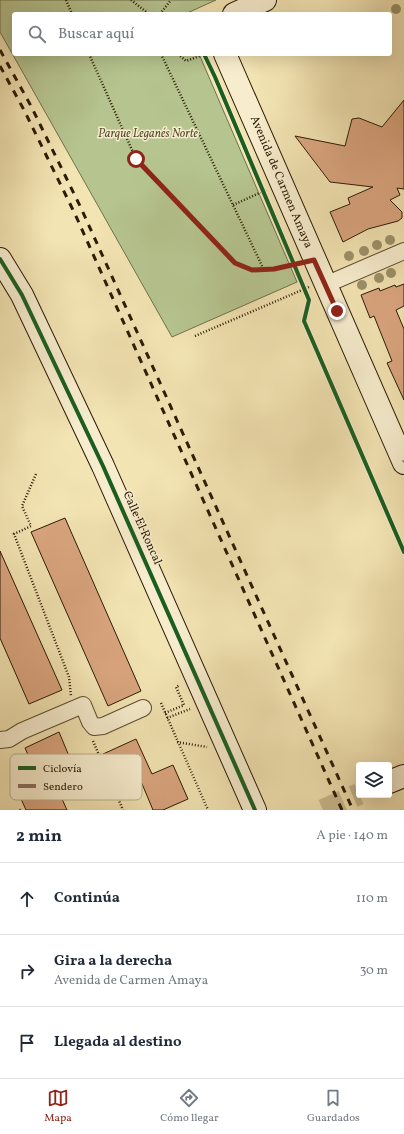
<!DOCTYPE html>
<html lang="es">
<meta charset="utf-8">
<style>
:root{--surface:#fff;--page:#f2f2f3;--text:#1f2937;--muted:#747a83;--line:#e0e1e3;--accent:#8f2418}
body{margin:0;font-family:Vollkorn,serif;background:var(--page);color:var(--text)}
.controls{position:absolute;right:12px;bottom:12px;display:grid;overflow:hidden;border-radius:4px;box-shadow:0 4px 16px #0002}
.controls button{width:36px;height:36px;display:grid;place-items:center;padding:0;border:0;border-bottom:1px solid var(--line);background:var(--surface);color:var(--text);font:20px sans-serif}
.stop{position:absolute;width:12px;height:12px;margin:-9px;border:3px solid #8f2418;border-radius:50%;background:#fff}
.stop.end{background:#8f2418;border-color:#fff;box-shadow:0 1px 4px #0008}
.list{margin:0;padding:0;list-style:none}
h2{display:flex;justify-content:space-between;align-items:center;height:52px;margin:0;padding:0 16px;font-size:17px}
h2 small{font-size:13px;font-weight:400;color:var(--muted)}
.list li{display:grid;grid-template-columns:26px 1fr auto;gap:12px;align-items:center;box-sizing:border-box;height:72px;padding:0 16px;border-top:1px solid var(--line)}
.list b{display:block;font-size:15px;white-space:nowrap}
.list p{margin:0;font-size:13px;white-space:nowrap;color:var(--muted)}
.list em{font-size:13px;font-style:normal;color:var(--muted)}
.icon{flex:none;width:22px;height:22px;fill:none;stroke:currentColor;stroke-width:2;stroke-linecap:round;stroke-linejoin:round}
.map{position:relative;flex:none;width:404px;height:810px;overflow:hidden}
.search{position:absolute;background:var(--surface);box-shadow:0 4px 16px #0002;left:12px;right:12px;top:12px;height:44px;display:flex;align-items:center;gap:10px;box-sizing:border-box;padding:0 14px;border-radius:4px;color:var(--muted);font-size:15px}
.sheet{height:268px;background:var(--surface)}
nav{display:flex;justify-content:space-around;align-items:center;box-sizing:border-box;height:56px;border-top:1px solid var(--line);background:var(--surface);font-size:11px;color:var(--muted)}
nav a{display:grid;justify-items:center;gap:2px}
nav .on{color:var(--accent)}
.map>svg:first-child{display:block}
.green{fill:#b6c590;stroke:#70704a}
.building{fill:#daa57f;stroke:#2b1a04}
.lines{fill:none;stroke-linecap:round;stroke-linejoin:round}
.secondary-tunnel{stroke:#cbbc90;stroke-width:22;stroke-dasharray:22 11;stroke-linecap:butt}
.street-casing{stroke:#5d4c30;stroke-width:18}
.secondary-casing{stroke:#2b1a04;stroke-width:24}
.path{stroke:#2b1a04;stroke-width:2.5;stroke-dasharray:1 2;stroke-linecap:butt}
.street{stroke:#f7edce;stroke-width:16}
.secondary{stroke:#f7edce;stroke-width:22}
.rail{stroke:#2b1a04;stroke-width:3;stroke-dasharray:7 7;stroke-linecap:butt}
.quiet{stroke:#8d6e63;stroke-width:3;stroke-dasharray:6 3;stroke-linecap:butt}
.cycleway-casing{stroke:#f7edce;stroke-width:6}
.cycleway{stroke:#1b5e20;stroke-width:4}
.tree{fill:#9c916a}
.route{stroke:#8f2418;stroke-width:5}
.labels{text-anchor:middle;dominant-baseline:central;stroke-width:3;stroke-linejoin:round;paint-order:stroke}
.park-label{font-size:12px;font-style:italic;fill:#554d2e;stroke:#f7edce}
.street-label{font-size:12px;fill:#2b1a04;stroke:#f7edce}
.key{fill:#f7edce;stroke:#baae91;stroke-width:1}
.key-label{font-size:11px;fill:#2b1a04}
</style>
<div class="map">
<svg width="404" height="810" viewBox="0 0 404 810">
<rect width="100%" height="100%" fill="#f3e4b3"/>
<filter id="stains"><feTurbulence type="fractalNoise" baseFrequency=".005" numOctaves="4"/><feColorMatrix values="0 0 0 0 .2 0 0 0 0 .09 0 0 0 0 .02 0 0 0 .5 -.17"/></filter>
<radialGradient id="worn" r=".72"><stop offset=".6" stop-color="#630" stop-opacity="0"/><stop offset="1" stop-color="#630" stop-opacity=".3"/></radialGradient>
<!-- green -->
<path class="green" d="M0,0H216L185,14H14V54H199L297,282L172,337L0,32Z"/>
<!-- building -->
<path class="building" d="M404,100V189L397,188L400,195L390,200L402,212V218L398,221L368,229L343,242L330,212L350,204L348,198L373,187L330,182L295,136L345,146L352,119L359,118L382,127Z
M404,284V306L396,310L404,329V400L387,363L392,361L374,316L370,318L361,295L379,288L380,291L395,285L396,287Z
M65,518L141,691L108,706L31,532Z
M0,551L62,690L29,704L0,638Z
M59,732L74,768L52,777L67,810H26L18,792L40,782L25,748Z
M136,739L152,774L173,765L188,799L163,810H153L140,779L119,789L103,754Z"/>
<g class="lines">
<!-- secondary-tunnel -->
<path class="secondary-tunnel" d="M323,810L359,794"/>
<!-- street casing -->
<g class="street-casing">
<path id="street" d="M325,285L404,251
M0,740L9,739L22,731L83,705L90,722L94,727L103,726L143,708"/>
</g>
<!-- secondary casing -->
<g class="secondary-casing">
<path id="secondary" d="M234,14L265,0
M225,54L404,463
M0,259L22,295L103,466L255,810
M389,782L404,776"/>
</g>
<!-- path -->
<path class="path" d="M66,0L72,14
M131,0L149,14
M160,14L171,0
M89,54L136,159L235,263L252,270L274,269L300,263
M161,54L264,270
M178,54L186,61L205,54
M233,205L266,190
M195,336L309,287
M36,474L22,506L31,526L14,534L69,677L71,696
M161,703L208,810
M165,713L184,705L176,687L180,685
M167,718L190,709
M93,741L123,810
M177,742L207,747
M20,810L21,809"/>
<!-- street -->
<use href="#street" class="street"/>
<!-- secondary -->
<use href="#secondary" class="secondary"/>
<!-- rail -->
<path class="rail" d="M0,50L31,106L81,208L353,810
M0,66L24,110L75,214L342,810"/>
<!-- quiet -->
<path class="quiet" d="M403,462L404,461"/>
<!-- cycleway casing -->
<g class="cycleway-casing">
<path id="cycleway" d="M204,54L215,77L309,300L304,321L404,552
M0,259L22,295L103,466L255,810"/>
</g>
<!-- cycleway -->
<use href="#cycleway" class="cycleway"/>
</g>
<!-- trees -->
<g class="tree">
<circle cx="396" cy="9" r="5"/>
<circle cx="390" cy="240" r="5"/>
<circle cx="377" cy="245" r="5"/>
<circle cx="364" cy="251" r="5"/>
<circle cx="349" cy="256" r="5"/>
<circle cx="391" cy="273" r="5"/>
<circle cx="379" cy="278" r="5"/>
<circle cx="362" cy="285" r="5"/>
</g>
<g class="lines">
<!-- route -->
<path class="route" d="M136,159L235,263L252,270L274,269L314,260L337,311"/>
</g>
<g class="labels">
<!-- park labels -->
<g class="park-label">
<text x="148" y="134">Parque Leganés Norte</text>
</g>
<!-- street labels -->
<g class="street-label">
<text transform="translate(281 182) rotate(67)">Avenida de Carmen Amaya</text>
<text transform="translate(142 528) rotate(66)">Calle El Roncal</text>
</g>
</g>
<!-- legend -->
<rect x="10" y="754" width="132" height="46" rx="6" class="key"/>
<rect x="18" y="766" width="18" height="4" fill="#1b5e20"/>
<rect x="18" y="784" width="18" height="4" fill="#8d6e63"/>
<g class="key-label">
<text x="43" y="772">Ciclovía</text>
<text x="43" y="790">Sendero</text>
</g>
<rect width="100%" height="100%" filter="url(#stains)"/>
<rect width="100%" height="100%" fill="url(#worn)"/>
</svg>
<div class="controls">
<button><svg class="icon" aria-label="layers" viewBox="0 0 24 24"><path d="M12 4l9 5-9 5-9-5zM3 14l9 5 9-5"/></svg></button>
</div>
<div class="stop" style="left:136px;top:159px"></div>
<div class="stop end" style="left:337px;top:311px"></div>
<div class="search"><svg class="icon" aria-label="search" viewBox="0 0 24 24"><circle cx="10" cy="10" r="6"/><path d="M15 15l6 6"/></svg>Buscar aquí</div>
</div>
<section class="sheet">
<h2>2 min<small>A pie · 140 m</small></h2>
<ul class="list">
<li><svg class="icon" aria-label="ahead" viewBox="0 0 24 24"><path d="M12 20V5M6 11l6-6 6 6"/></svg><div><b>Continúa</b></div><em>110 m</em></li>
<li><svg class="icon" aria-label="right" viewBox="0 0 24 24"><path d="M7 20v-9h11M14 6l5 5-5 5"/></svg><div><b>Gira a la derecha</b><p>Avenida de Carmen Amaya</p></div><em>30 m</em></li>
<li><svg class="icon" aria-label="arrive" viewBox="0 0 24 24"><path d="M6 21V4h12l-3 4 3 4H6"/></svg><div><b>Llegada al destino</b></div></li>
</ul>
</section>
<nav>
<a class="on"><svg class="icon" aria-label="map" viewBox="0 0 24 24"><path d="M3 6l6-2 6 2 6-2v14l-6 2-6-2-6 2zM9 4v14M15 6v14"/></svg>Mapa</a>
<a><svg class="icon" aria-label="directions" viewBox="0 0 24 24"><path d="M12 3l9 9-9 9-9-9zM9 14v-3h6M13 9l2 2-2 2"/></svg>Cómo llegar</a>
<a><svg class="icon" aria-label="saved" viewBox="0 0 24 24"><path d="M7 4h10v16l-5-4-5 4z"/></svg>Guardados</a>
</nav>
